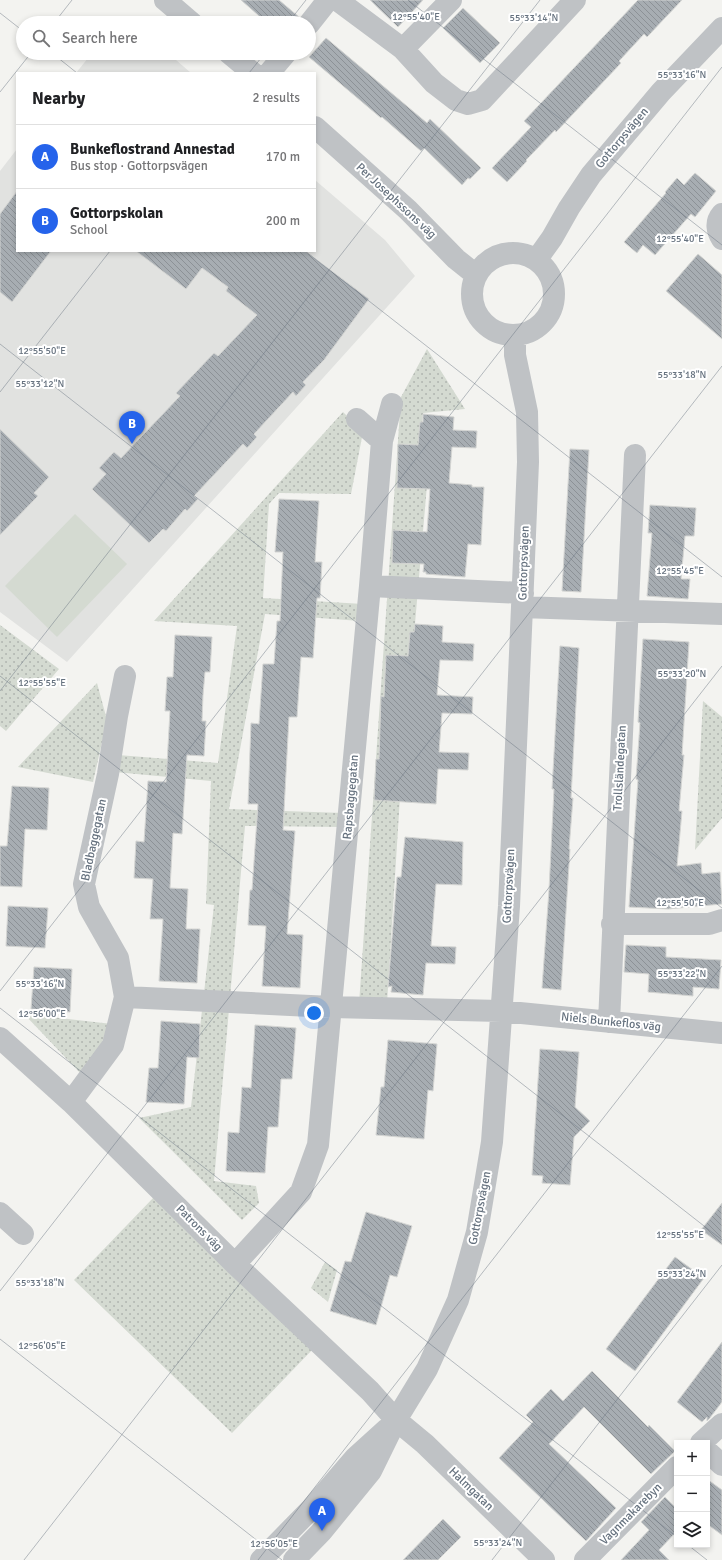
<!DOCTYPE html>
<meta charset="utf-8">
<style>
:root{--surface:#fff;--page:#f6f6f6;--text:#202124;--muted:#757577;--line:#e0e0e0;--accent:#2563eb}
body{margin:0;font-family:Signika,sans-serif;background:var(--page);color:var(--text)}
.controls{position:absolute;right:12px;bottom:12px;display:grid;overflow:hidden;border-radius:0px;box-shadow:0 2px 6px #0003}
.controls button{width:36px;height:36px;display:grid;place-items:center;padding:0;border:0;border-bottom:1px solid var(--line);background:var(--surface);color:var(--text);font:20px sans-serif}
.you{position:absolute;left:314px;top:1013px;width:14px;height:14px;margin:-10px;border:3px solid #fff;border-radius:50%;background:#1a73e8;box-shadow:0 0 0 6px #1a73e833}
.badge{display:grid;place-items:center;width:26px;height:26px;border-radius:50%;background:var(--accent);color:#fff;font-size:13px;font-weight:700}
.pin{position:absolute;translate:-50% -33px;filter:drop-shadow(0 1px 2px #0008)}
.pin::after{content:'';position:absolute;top:21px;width:14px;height:12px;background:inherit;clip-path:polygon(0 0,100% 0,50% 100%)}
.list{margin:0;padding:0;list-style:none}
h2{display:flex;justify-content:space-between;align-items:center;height:52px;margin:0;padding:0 16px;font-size:17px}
h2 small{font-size:13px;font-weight:400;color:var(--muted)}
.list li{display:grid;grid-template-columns:26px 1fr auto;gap:12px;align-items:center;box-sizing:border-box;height:64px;padding:0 16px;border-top:1px solid var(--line)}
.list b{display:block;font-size:15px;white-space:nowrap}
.list p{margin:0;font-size:13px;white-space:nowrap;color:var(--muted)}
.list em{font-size:13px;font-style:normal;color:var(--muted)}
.icon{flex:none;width:22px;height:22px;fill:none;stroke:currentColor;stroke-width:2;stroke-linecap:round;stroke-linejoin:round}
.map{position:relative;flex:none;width:722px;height:1560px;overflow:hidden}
.search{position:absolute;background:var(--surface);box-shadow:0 2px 6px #0003;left:16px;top:16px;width:300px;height:44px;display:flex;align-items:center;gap:10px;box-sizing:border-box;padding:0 14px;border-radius:22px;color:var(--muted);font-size:15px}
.panel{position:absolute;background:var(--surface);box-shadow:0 2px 6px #0003;left:16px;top:72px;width:300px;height:180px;border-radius:0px}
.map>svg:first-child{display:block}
.built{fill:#e1e2e0}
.grass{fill:url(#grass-dots)}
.garden{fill:#d4dad1}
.building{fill:url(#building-back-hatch);stroke:#d4d5d3}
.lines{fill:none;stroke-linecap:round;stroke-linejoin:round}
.minor{stroke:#bfc2c5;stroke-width:22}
.ticks{fill:none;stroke:#65717e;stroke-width:1;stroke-opacity:0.45}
.labels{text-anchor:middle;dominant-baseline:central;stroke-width:4;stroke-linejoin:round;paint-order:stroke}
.street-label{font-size:12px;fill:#65717e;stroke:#fff}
.ticks-label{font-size:10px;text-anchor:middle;fill:#65717e;stroke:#fff;stroke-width:4;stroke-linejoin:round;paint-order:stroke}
</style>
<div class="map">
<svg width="722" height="1560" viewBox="0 0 722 1560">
<defs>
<pattern id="grass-dots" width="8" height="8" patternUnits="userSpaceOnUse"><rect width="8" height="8" fill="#d4dad1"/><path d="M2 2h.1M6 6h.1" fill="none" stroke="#b0b5af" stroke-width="1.8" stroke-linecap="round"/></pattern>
<pattern id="building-back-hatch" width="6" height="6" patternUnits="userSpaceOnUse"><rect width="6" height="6" fill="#a7adb2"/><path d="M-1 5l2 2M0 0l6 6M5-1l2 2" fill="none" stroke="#8c9196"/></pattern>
</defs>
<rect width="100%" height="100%" fill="#f3f3f0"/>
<!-- built -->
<path class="built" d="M92,53H168L191,73H76Z
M17,149V251H315V180L385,240L415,276L67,662L0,612V171Z"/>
<!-- grass -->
<path class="grass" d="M427,349L465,409L423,413L419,468L427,485L400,797L387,1003L359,1004L401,397Z
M343,412L363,432L351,494L279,493L269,504L263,598L363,604L360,621L265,614L229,809L343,813L342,827L245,826L214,1181L256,1186L259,1203L242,1220L139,1118L191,1107L214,905L206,904L211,781L115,772L118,755L218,763L237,626L154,621Z
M0,625L59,669L6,731L0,726Z
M97,683L107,720L93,782L18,767Z
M703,701L722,717V818L695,850Z
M24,1014L112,1024L83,1076Z
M155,1196L313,1349L232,1433L74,1280Z
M325,1262L337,1270L328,1302L311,1288Z"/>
<!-- garden -->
<path class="garden" d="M75,514L127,564L57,637L5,586Z"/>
<!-- building -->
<path class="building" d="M241,0H279L299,17L297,23H267Z
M370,0H423L398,27Z
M638,0H682L647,37L644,34L619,61L621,63L556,132L555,130L526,160L527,161L507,182L492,168L531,127L524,121Z
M463,8L500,43L480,63L443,28Z
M326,38L427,123L430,119L481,168L470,179L468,178L462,185L424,148L421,151L382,117L381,118L309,57Z
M695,173L716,191L695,217L691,214L655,255L643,245L637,253L624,242L666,193L665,192L677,178L684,185Z
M17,191V251H51L12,302L0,292V214Z
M136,251H305L369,299L324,360L303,382L306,385L296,396L293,392L254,434L257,437L247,448L243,444L194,496L198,499L187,511L185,509L166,531L163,529L149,543L92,489L106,474L99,468L114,452L121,458L180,396L176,393L214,353L218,356L257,315L226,291L228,287L202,268L186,289Z
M698,254L722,275V339L666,291Z
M423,414L454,417L453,430L477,431L476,448L452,447L449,483L472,485V487H484L481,545L468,544L465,577L426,574V572H423L424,564L392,563L393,530L427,532L430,489L397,488L398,444L418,445L420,422H423Z
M0,429L49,477L34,493L38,496L0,535Z
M570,449L589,450L581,592L562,591Z
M279,499L319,501L315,562H322L320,598H317L313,658L301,657L297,717H289L283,830L295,831L287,934L303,935L300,988L262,986L266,926L248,925L250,890H252L258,804H248L251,723L259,724L263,664H274L277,621H280L283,552H275Z
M650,505L696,508L694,536H685L681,579H690L688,599L647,596L652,533H648Z
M415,624L443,626L442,642L474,644L473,661L440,660L437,695L473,697L472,714L442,713L439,752L469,753L468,770L438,769L436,804L374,800L376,759H379L381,696L384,697L386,655L408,656L410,632H414Z
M175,635L212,637L210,672H205L203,695L202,721H206L204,756L187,755L182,834L173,833L170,888L188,889L186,929H200L197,983L159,981L163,919H150L153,879L134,878L136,841L144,842L148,781L166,782L170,711H165L167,677H173Z
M643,639L689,642L682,755H684L679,811H682L677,866L701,863L702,874L720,872L722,904L668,909L629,907L638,780L636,779L640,723L638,722Z
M560,646L579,648L571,798H573L569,849H570L561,990L542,988L549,890L554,789H552Z
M12,786L49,788L47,830L25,829L22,887L0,886V846H7Z
M405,837L463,842L462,885L436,884L431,946L456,947L455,964L426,963L423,995L391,992L392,986L388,987L397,877H401Z
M8,906L48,908L45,948L6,946Z
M626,945L666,947V957L721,960L719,989L693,987V996L648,992L649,974L624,972Z
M34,967L72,969L70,1012L31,1009Z
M161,1021L200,1024L199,1058L187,1057L184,1104L146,1102L149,1068H158Z
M255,1025L296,1028L292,1079H281L278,1127H268L265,1173L226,1171L228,1132L239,1133L242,1087L251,1088Z
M388,1040L437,1044L433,1091L428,1090L424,1139L376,1135L381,1087H384Z
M540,1049L579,1052L575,1107L590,1121L574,1137L570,1185L542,1183L543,1176L532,1175Z
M722,1203V1245L701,1230Z
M366,1212L412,1226L397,1277L390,1275L376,1325L330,1311L345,1261L351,1262Z
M675,1257L704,1278L635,1371L606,1349Z
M722,1342V1402L709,1419L707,1421V1417L702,1422L677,1402Z
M592,1371L648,1427L649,1425L675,1451L651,1474L584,1407L549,1444L616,1508L586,1541L499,1458L533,1422L526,1415L551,1389L563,1401Z
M707,1479L722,1490V1535L707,1524Z
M665,1497L677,1509V1531L659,1550L669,1560H621L649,1530L641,1522Z
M443,1519L461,1537L438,1560H403Z"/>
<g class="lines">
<!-- minor -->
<path class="minor" d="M165,0L192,23
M337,0L403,49L434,83L456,100L468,104L482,100L575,0
M309,24L328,0
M403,49L451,0
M229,53L253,73
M269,73L286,53
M315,127L408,210L456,259L476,275
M722,214C715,222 717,231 722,239
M472 294a41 41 0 1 1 82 0a41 41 0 1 1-82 0Z
M537,259L552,238L569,208L591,175L661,92L722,28
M382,441L392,404
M370,586L523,593
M522,607L722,614
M612,924H709L722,920
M125,997L331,1007L501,1011L722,1033
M609,1022C616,833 627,644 635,455
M0,1038L71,1102L235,1264L370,1391L396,1420L425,1444L544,1560
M71,1102L113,1045L125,997L118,958L89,907L84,884L108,774L117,716L125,676
M0,1213L23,1234
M235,1264L301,1192L318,1145L370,586L382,441L357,419
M701,1443L722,1424
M707,1451L722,1465
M261,1560L312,1508L355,1458L387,1429
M294,1560L322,1531L371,1471L396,1420L427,1369L458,1300L477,1232L492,1142L509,906L522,607L528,462L527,412L515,355V335
M585,1560L677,1467"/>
</g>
<!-- ticks -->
<path class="ticks" d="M408,0L722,245M0,13L23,31M54,23L72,0M288,23L306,0M52,53L77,73M249,73L265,53M0,92L31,53M305,251L722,577M0,344L722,908M0,392L110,251M0,676L722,1240M0,691L540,0M0,991L722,67M0,1008L677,1537M0,1291L722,366M0,1339L282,1560M688,1545L707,1560M24,1560L722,666M258,1560L722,966M492,1560L722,1265"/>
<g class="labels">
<!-- street labels -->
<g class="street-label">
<text transform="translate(622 138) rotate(-50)">Gottorpsvägen</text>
<text transform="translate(396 201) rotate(43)">Per Josephssons väg</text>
<text transform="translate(524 563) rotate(-88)">Gottorpsvägen</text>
<text transform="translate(620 768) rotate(-87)">Trollsländegatan</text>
<text transform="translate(351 797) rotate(-85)">Rapsbaggegatan</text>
<text transform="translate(94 840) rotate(-78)">Bladbaggegatan</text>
<text transform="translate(509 886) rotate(-87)">Gottorpsvägen</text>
<text transform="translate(611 1022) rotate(6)">Niels Bunkeflos väg</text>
<text transform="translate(480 1208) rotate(-79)">Gottorpsvägen</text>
<text transform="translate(199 1228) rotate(45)">Patrons väg</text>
<text transform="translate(471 1489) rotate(44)">Halmgatan</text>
<text transform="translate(631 1514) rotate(-45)">Vagnmakarebyn</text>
</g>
</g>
<g class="ticks-label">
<text x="416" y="20">12°55'40"E</text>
<text x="534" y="21">55°33'14"N</text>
<text x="682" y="78">55°33'16"N</text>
<text x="680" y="242">12°55'40"E</text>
<text x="42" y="354">12°55'50"E</text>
<text x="682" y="378">55°33'18"N</text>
<text x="40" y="387">55°33'12"N</text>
<text x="680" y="574">12°55'45"E</text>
<text x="682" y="677">55°33'20"N</text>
<text x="42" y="686">12°55'55"E</text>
<text x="680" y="906">12°55'50"E</text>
<text x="682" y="977">55°33'22"N</text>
<text x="40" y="987">55°33'16"N</text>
<text x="42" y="1017">12°56'00"E</text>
<text x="680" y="1238">12°55'55"E</text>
<text x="682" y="1277">55°33'24"N</text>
<text x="40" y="1286">55°33'18"N</text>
<text x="42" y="1349">12°56'05"E</text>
<text x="498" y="1546">55°33'24"N</text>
<text x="274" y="1547">12°56'05"E</text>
</g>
</svg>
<div class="controls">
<button>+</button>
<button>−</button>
<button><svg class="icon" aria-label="layers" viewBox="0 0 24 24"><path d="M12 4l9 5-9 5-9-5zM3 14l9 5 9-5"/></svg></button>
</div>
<div class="you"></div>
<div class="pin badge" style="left:322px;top:1531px">A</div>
<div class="pin badge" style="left:132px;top:444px">B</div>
<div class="search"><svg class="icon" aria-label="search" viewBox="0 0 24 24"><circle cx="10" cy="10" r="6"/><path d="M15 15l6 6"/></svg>Search here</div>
<section class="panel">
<h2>Nearby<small>2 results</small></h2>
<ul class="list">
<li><span class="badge">A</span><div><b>Bunkeflostrand Annestad</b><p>Bus stop · Gottorpsvägen</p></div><em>170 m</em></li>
<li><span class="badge">B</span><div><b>Gottorpskolan</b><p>School</p></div><em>200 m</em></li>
</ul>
</section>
</div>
